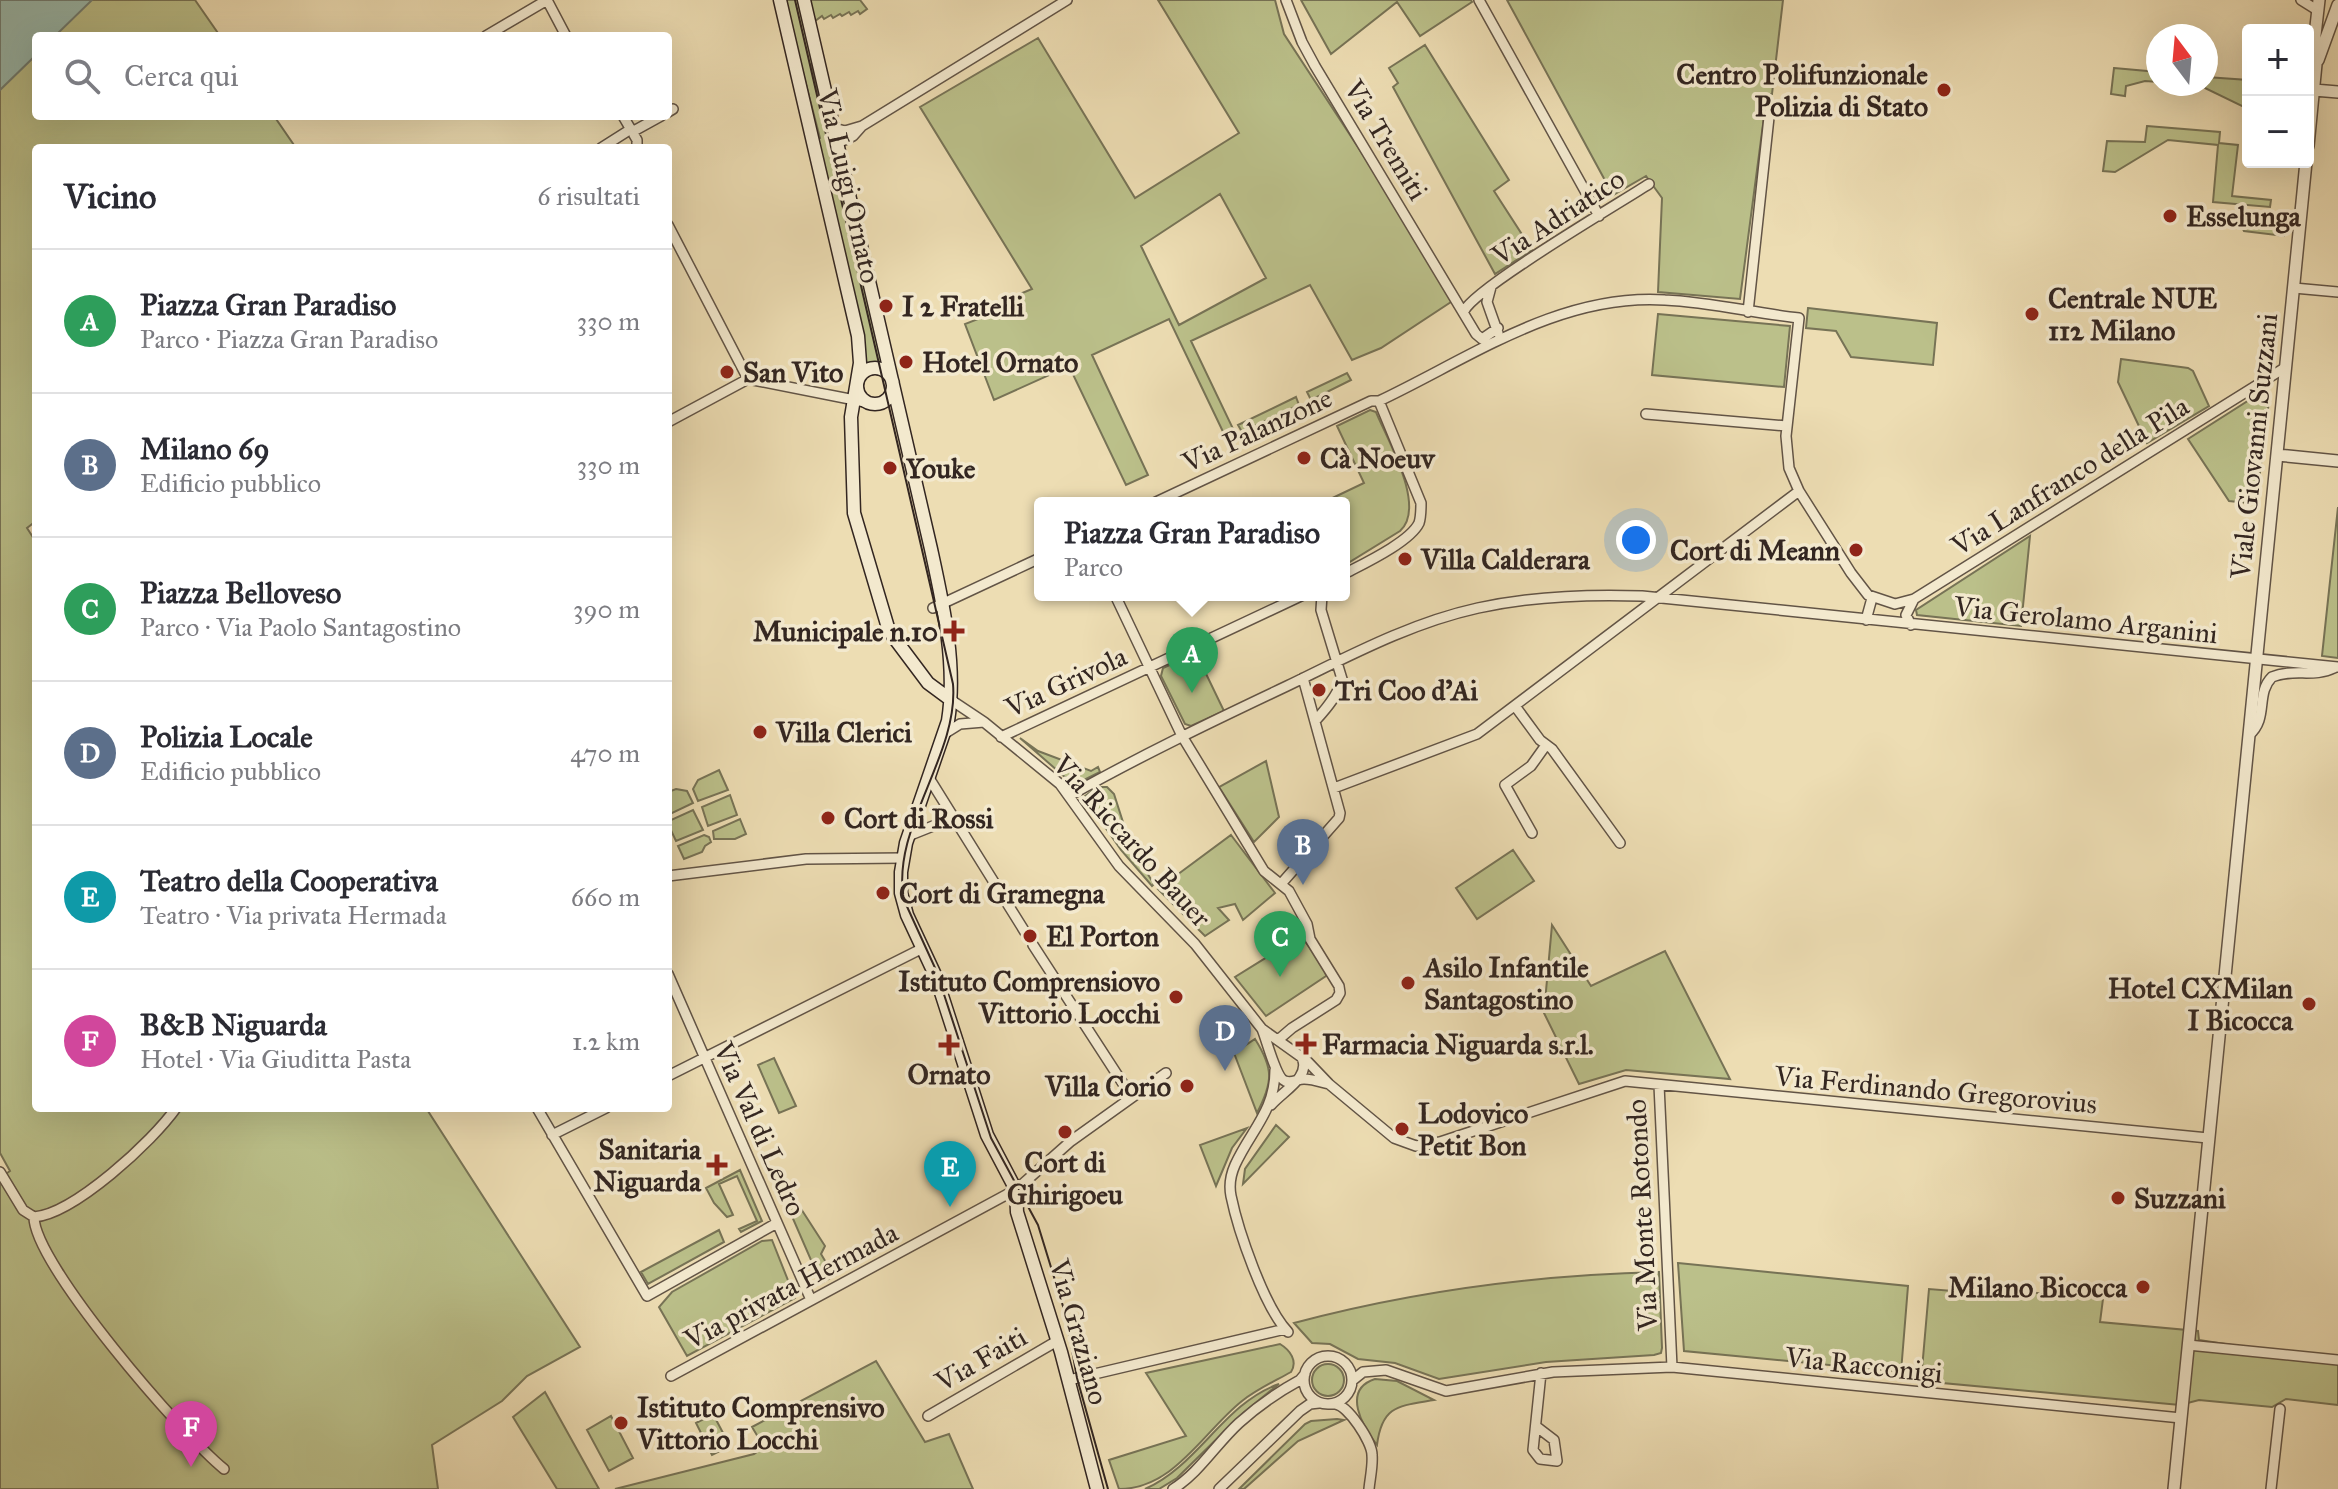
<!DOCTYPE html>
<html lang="it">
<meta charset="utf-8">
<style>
:root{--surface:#fff;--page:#f7f7f7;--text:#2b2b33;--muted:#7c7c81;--line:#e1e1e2;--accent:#8f2418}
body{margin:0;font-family:"IM FELL Great Primer",serif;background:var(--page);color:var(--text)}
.controls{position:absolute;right:24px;top:24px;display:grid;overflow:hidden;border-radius:8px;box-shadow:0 8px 32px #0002}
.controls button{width:72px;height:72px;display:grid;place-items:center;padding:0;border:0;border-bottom:2px solid var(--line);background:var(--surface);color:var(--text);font:40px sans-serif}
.compass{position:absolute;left:2146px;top:24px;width:72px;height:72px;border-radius:50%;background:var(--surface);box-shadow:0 8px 32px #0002;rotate:344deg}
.you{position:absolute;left:1636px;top:540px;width:28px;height:28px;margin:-20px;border:6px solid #fff;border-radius:50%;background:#1a73e8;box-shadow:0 0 0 12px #1a73e833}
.badge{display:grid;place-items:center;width:52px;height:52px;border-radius:50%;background:var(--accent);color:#fff;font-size:26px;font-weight:700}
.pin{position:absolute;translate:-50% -66px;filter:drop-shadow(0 2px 4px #0008)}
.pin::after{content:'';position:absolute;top:42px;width:28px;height:24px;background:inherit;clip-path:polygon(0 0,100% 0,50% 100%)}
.popup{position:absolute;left:1034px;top:497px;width:316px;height:104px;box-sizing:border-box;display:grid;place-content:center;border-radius:8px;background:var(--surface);filter:drop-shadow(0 2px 6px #0005);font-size:26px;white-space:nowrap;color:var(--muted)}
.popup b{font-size:30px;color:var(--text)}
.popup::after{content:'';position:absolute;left:50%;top:100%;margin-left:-16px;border:16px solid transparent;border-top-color:var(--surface)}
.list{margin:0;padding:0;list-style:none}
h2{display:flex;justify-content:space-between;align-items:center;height:104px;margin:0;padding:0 32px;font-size:34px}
h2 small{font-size:26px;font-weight:400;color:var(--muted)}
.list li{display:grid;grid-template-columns:52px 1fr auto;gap:24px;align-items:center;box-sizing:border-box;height:144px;padding:0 32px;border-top:2px solid var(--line)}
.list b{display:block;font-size:30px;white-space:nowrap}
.list p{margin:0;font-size:26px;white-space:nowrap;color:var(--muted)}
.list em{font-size:26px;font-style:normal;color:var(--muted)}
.icon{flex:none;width:44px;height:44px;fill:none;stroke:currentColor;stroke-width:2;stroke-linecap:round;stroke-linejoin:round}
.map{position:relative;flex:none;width:2338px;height:1489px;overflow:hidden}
.search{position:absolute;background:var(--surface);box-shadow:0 8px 32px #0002;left:32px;top:32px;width:640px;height:88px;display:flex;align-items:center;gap:20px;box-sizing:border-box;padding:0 28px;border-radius:8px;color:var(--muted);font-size:30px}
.panel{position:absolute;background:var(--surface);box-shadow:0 8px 32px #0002;left:32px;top:144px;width:640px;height:968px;border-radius:8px}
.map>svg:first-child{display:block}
.green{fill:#bbc08a;stroke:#777356;stroke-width:2;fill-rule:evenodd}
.water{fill:#99bbaf;stroke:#707f76;stroke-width:2}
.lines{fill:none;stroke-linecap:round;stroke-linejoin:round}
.minor-casing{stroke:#625446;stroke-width:12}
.tertiary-casing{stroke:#625446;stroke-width:14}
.secondary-casing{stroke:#332621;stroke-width:15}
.minor{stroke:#f3e9ce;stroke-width:9}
.tertiary{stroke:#f3e9ce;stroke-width:11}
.secondary{stroke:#f3e9ce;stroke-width:12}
.tram{stroke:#332621;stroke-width:2}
.poi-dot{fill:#8f2418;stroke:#f3e9ce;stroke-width:3}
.labels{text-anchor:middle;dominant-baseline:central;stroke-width:7;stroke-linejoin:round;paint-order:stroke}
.poi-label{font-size:28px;font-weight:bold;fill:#332621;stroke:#f3e9ce;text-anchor:start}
.street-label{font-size:28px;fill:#332621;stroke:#f3e9ce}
</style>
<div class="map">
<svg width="2338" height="1489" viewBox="0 0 2338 1489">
<rect width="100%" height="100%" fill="#edddb3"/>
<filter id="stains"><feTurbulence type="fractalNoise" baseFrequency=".0025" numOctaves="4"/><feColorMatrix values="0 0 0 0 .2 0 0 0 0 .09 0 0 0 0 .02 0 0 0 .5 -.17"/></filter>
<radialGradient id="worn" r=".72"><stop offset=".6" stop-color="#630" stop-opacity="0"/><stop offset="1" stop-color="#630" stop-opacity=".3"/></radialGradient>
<!-- green -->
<path class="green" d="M0,0H195L220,36H36V116H274L296,148H36V521L27,528L36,542V1108H426L580,1347L527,1376L502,1401L432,1445L438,1489H0V1178L10,1171L0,1153Z
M784,0H800L815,62L811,64L829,137H832L883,365L864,366L817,140L820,138Z
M810,0H860L867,9L860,14L858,11L851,15L849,12L842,16L840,14L833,18L831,15L824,19L822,16L815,21Z
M1158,0H1275L1284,34L1371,167L1454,300L1381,348L1352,360L1310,285L1191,341L1236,435L1227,440L1169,319L1092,355L1148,475L1126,485L1069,366L994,400L965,324L991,314L989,307L1032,289L920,107L1038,38L1135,198L1239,133ZM1220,194L1266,278L1179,325L1141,246Z
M1301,0H1471L1472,2L1420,36L1397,2L1331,54Z
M1507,0H1783L1772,94H1767L1740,299L1658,292L1662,198L1646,176L1613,195Z
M1425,45L1509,180L1494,191L1532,250L1495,274L1393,87L1398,83L1389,68Z
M2114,68L2158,72V82L2145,81L2126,86L2125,96L2111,94Z
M2206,77L2248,80V109L2203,87L2176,84H2206Z
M2147,126L2220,132L2219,143L2238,145L2232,196L2271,200L2270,207L2213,202L2218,145L2168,140L2115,172L2103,171L2107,141L2145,142Z
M2241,225L2285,230L2284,236L2244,231Z
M1808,308L1937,323L1933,365L1851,357L1836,331L1806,328Z
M1658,314L1790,326L1784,387L1652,375Z
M2121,359L2188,368L2193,371L2209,406L2147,443L2118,382Z
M1347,373L1351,380L1311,400L1307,392Z
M2265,390L2270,393L2256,504L2229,501L2188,439Z
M1296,397L1299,405L1242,432L1238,425Z
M1370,410L1376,412C1387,439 1427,507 1400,531L1348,563L1344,555V503H1322L1364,483L1337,426Z
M2338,507V658L2322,656Z
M2030,536L2021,626L1917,615L1916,610Z
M1196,653L1224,711L1191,726L1185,724L1161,676L1163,668Z
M1020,738L1038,751L1091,771L1098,767L1100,772L1074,785Z
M1266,761L1279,817L1254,842L1219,787Z
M719,770L728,790L698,801L693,789L698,780Z
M1097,787H1107L1114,794L1131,847L1154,884L1152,886L1121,850L1084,797Z
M676,789L687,791L693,803L668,815V792Z
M730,795L737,815L708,826L702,807Z
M693,810L703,830L676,841L668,824L671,820Z
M740,819L746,834L735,839H714L713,831Z
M704,835L709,837L711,842L705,846L702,852L684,859L678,846Z
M1231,835L1275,893L1243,920L1235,904L1218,908L1229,920L1205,936L1158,889Z
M1513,850L1534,881L1477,919L1456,888Z
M1552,925L1591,986L1665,951L1730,1079L1626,1070L1579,1084L1544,1013Z
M1301,936L1325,968L1326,976L1266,1016L1235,977Z
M1255,1039C1274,1069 1273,1082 1257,1113L1234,1053Z
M774,1058L796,1106L779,1113L758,1065Z
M1276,1125L1289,1137L1243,1184L1245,1169Z
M1247,1128L1232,1148L1216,1186L1200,1145Z
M740,1170L762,1221L741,1232L739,1229L757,1221L737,1176L719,1184L733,1215L727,1217L714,1203L706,1188Z
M776,1170L825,1246L821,1254L834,1276L821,1283L774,1175Z
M719,1230L724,1242L648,1284L641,1272Z
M772,1240L795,1298L687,1356L659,1307L672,1292L762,1241Z
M1678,1263L1908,1286L1901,1372L1684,1351Z
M1659,1272L1662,1348L1661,1353L1654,1355L1546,1362L1439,1379L1395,1363L1358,1359L1330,1344L1312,1343L1294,1323C1414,1291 1535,1275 1659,1272Z
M1959,1286L2103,1299L2100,1322L2198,1331L2199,1340L2338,1361V1405L2286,1399L2272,1407L2199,1400L2180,1405L1921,1381L1929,1289L1953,1291Z
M1280,1344C1290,1350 1298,1361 1291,1372C1275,1381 1257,1389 1242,1401C1203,1432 1174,1489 1119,1489L1109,1460L1186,1436L1146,1373Z
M876,1361L925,1442L949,1434L973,1489H615L754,1454L764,1447L752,1427Z
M1312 1380a16 16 0 1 1 32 0a16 16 0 1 1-32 0Z
M1375,1379L1397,1381L1434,1400C1399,1406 1382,1405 1377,1445C1363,1427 1341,1390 1375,1379Z
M1279,1384L1243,1413L1177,1478L1159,1489H1145C1198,1466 1224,1403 1279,1384Z
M545,1392L599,1489H557L513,1417Z
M713,1414L730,1446L712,1455L696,1423Z
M611,1416L633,1458L609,1471L587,1430Z
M1337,1419L1344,1420L1298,1441L1244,1489H1239L1305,1424L1311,1421Z"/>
<!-- water -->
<path class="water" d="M0,0H92L55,36H36V55L0,90Z"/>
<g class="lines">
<!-- minor casing -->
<g class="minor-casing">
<path id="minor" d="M1286,0L1302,42L1315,66L1476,334L1482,339L1498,328
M1479,0L1599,216
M2301,0L2317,10
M486,36L547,0L566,36
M668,112L673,109
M623,116L637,140V148
M834,128L845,131L862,126L1067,0
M632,132L661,116
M838,143L853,136L861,127
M601,148L631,129
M668,225L748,379
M1491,287L1487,302L1498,333
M2294,288L2338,292
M1464,311C1475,288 1618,204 1649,184
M1748,312L1770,108
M748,379L870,403
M1646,414L1787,426
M668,422L748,379
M1154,503L1371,401H1379C1470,358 1560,293 1665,300C1710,302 1754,313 1799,318L1786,436L1789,468L1799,491L1851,573L1868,595L1895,604L1914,599L2286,367
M1344,574C1363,564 1410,542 1419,523C1421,517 1421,510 1421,503L1379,401
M1115,595L1182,736L1264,871L1289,891L1307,924L1310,939L1339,986L1340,993L1336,1000L1292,1028L1278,1040
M933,608L1040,558
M1866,620L1872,598
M1911,625L1906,615L1914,599
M951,700L984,722L1060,784L1119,866L1195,944L1262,1029L1307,1061L1329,1084L1394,1138L1416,1146L1440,1142L1625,1081L2208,1138
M1515,706L1540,740L1552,749L1620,843
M1316,720C1326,709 1339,694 1342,679L1321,610L1322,595
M944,734L960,724L984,722
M2249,735C2269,718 2255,694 2272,677C2293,668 2314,678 2334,668
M1001,737L1303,595
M929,778L1025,932
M1334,788L1477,734L1799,491
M1069,796C1140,756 1213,721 1287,686C1349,656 1410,623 1478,608C1533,596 1586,594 1642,596L2338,667
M1532,833L1505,785L1531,766L1546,745
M908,836L943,822L954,821
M668,876L806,859L903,858
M1281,884L1339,818L1340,813L1303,678
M1033,945L1131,1096
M668,974L811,1300
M1262,1029C1267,1041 1276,1078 1285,1081C1292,1084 1297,1079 1304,1079C1312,1079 1321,1082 1329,1084
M1275,1070C1275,1111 1251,1130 1235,1165C1231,1174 1229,1186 1231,1196C1238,1230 1264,1307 1288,1332
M668,1076L923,948
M1659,1085L1672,1367
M1271,1105C1283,1091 1311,1077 1302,1058
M537,1108L647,1296L777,1223
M552,1135L606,1108
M0,1172L23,1210L34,1217
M34,1217C34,1264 183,1436 224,1469
M34,1217C74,1214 153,1141 176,1108
M2188,1345L2338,1360
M1304 1380a24 24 0 1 1 48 0a24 24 0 1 1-48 0Z
M671,1376L1017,1189L1071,1141L1166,1073
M1069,1380L1285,1329
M1353,1380L1363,1372L1386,1370L1446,1391L1553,1372L1672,1367L2181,1418
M1335,1404C1348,1405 1372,1442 1372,1455C1373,1466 1370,1478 1369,1489
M928,1416L1057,1341
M1537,1427L1554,1440L1557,1461L1540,1459L1533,1450L1541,1373
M1173,1489C1199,1473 1216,1444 1239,1423C1258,1406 1278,1392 1300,1380L1305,1374
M1219,1489L1300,1411L1310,1404L1319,1403
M2271,1489L2280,1409"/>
</g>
<!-- tertiary casing -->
<g class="tertiary-casing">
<path id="tertiary" d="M2318,60L2338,5
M2314,90L2338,92
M2308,146L2316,64L2314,44L2319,0
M2277,455L2338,461
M2174,1489L2306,162"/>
</g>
<!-- secondary casing -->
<g class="secondary-casing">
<path id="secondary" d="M780,0L858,336L860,363L851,417L854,513L889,631L928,683L951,700
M804,0L931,549C943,604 957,665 948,721L906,843L901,872V893L907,915L936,977L987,1135L1016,1190L1017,1212L1061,1352L1097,1489
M857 386a18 18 0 1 1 36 0a18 18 0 1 1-36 0Z"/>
</g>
<!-- minor -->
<use href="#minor" class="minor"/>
<!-- tertiary -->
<use href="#tertiary" class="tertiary"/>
<!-- secondary -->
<use href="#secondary" class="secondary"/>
<!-- tram -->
<path class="tram" d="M795,0L953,684C959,756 890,828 904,900L936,970L991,1138L1038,1225L1066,1316L1077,1378L1108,1489"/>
</g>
<!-- markers -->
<g class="poi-dot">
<circle cx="1944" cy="90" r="8"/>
<circle cx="2170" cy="216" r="8"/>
<circle cx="886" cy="306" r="8"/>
<circle cx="2032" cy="314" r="8"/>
<circle cx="906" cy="362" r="8"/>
<circle cx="727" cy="372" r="8"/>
<circle cx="1304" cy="458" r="8"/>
<circle cx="890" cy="468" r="8"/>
<circle cx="1856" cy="550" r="8"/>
<circle cx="1405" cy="559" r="8"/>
<path d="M950 619h8v8h8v8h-8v8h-8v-8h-8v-8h8z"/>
<circle cx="1319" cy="690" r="8"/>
<circle cx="760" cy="732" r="8"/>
<circle cx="828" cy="818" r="8"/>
<circle cx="883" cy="893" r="8"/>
<circle cx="1030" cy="936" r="8"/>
<circle cx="1408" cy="983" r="8"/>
<circle cx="1176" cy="997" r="8"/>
<circle cx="2309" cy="1004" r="8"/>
<path d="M1302 1032h8v8h8v8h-8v8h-8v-8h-8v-8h8z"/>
<path d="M945 1033h8v8h8v8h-8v8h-8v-8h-8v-8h8z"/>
<circle cx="1187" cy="1086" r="8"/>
<circle cx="1402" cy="1129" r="8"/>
<circle cx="1065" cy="1132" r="8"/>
<path d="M713 1153h8v8h8v8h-8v8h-8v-8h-8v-8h8z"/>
<circle cx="2118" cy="1198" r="8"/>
<circle cx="2143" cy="1287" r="8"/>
<circle cx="621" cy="1423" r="8"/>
</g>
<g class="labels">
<!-- poi labels -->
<g class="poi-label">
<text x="1928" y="74" text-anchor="end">Centro Polifunzionale<tspan x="1928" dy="32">Polizia di Stato</tspan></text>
<text x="2186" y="216">Esselunga</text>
<text x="2048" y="298">Centrale NUE<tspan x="2048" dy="32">112 Milano</tspan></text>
<text x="902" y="306">I 2 Fratelli</text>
<text x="922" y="362">Hotel Ornato</text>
<text x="743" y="372">San Vito</text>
<text x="1320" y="458">Cà Noeuv</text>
<text x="906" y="468">Youke</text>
<text x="1840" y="550" text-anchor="end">Cort di Meann</text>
<text x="1421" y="559">Villa Calderara</text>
<text x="938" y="631" text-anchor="end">Municipale n.10</text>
<text x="1335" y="690">Tri Coo d'Ai</text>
<text x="776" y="732">Villa Clerici</text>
<text x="844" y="818">Cort di Rossi</text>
<text x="899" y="893">Cort di Gramegna</text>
<text x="1046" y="936">El Porton</text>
<text x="1424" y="967">Asilo Infantile<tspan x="1424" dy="32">Santagostino</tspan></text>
<text x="1160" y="981" text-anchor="end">Istituto Comprensiovo<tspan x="1160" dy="32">Vittorio Locchi</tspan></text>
<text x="2293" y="988" text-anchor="end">Hotel CXMilan<tspan x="2293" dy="32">I Bicocca</tspan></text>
<text x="1322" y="1044">Farmacia Niguarda s.r.l.</text>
<text x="949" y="1074" text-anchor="middle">Ornato</text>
<text x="1171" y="1086" text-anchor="end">Villa Corio</text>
<text x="1418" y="1113">Lodovico<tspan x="1418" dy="32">Petit Bon</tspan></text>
<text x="701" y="1149" text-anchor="end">Sanitaria<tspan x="701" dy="32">Niguarda</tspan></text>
<text x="1065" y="1162" text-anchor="middle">Cort di<tspan x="1065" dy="32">Ghirigoeu</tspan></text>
<text x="2134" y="1198">Suzzani</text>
<text x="2127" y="1287" text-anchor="end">Milano Bicocca</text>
<text x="637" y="1407">Istituto Comprensivo<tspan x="637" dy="32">Vittorio Locchi</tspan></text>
</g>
<!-- street labels -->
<g class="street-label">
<text transform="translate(1386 140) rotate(59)">Via Tremiti</text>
<text transform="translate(849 186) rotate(77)">Via Luigi Ornato</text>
<text transform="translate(1558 217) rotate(-33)">Via Adriatico</text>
<text transform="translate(1257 430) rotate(-25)">Via Palanzone</text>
<text transform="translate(2254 446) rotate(-84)">Viale Giovanni Suzzani</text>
<text transform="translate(2070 476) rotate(-32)">Via Lanfranco della Pila</text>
<text transform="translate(2086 620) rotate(6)">Via Gerolamo Arganini</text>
<text transform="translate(1066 682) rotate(-25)">Via Grivola</text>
<text transform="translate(1132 841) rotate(48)">Via Riccardo Bauer</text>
<text transform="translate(1936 1090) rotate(5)">Via Ferdinando Gregorovius</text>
<text transform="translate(760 1129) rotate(66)">Via Val di Ledro</text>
<text transform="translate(1642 1215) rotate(-93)">Via Monte Rotondo</text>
<text transform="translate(791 1286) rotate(-28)">Via privata Hermada</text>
<text transform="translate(1079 1332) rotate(74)">Via Graziano</text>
<text transform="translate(981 1359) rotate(-30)">Via Faiti</text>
<text transform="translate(1864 1365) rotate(6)">Via Racconigi</text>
</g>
</g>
<rect width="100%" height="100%" filter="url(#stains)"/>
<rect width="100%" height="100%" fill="url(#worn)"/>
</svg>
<div class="controls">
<button>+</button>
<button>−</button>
</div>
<svg class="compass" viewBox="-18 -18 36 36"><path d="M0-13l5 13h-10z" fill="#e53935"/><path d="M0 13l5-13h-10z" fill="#7c7c81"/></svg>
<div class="you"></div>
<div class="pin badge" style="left:1192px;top:693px;background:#2e9e5b">A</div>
<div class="popup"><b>Piazza Gran Paradiso</b>Parco</div>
<div class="pin badge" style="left:1303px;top:885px;background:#5c6f8a">B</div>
<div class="pin badge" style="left:1280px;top:977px;background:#2e9e5b">C</div>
<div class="pin badge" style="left:1225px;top:1071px;background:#5c6f8a">D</div>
<div class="pin badge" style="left:950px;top:1207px;background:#0f9aa8">E</div>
<div class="pin badge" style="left:191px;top:1467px;background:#d1479c">F</div>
<div class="search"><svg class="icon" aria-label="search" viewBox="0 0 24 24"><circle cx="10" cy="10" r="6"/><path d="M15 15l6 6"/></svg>Cerca qui</div>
<section class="panel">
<h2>Vicino<small>6 risultati</small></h2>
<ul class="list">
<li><span class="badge" style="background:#2e9e5b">A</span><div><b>Piazza Gran Paradiso</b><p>Parco · Piazza Gran Paradiso</p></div><em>330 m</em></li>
<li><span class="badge" style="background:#5c6f8a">B</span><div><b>Milano 69</b><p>Edificio pubblico</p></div><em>330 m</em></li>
<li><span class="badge" style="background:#2e9e5b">C</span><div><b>Piazza Belloveso</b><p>Parco · Via Paolo Santagostino</p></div><em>390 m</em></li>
<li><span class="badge" style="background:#5c6f8a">D</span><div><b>Polizia Locale</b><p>Edificio pubblico</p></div><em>470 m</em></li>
<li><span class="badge" style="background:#0f9aa8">E</span><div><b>Teatro della Cooperativa</b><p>Teatro · Via privata Hermada</p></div><em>660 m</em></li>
<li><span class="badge" style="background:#d1479c">F</span><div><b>B&amp;B Niguarda</b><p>Hotel · Via Giuditta Pasta</p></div><em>1.2 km</em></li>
</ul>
</section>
</div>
